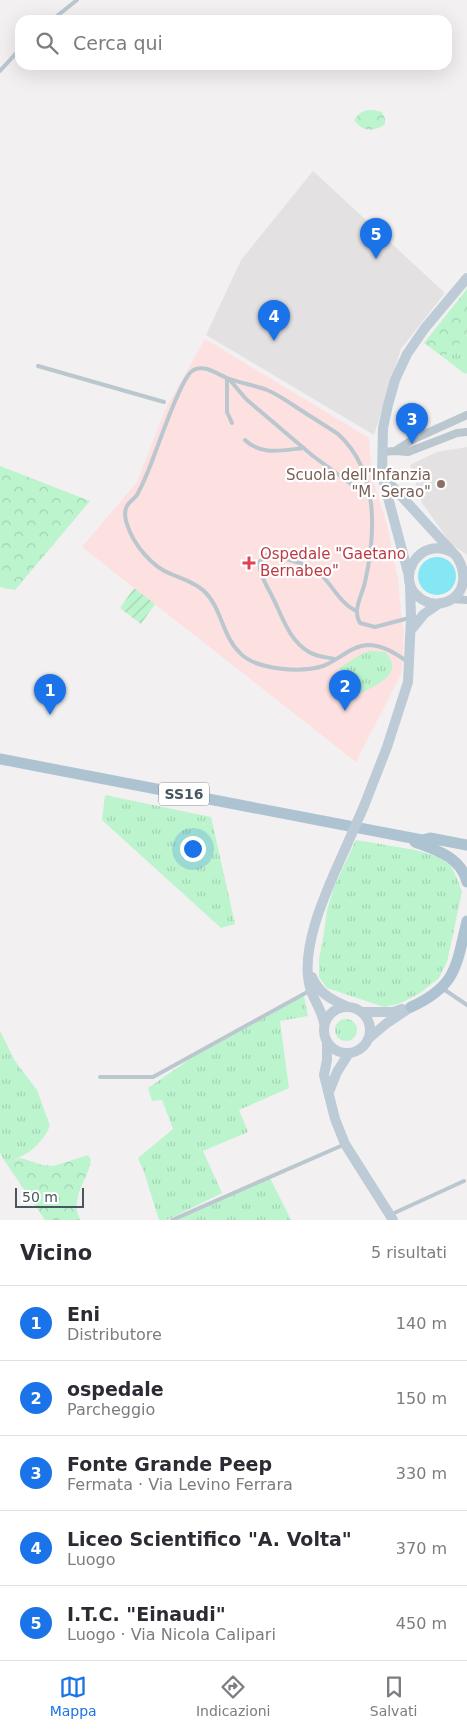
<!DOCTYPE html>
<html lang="it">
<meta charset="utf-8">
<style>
:root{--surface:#fff;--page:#f2f2f3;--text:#2b2b33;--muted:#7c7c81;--line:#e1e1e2;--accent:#1a73e8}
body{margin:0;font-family:"DejaVu Sans",sans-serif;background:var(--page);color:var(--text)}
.scale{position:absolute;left:15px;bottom:12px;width:69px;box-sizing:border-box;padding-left:5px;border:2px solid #475660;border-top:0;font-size:14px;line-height:18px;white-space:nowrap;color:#475660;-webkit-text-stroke:4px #fff;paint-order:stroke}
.you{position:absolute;left:192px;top:848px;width:18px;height:18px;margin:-12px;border:4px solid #fff;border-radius:50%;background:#1a73e8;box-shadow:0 0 0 8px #1a73e833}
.badge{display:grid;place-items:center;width:32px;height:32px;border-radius:50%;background:var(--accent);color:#fff;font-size:16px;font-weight:700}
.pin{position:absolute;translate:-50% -41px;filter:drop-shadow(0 1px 2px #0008)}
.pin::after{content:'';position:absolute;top:26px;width:18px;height:15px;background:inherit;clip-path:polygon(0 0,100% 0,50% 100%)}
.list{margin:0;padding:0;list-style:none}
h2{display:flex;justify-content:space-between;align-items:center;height:65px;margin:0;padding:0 20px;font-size:21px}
h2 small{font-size:16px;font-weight:400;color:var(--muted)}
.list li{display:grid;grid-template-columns:32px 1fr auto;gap:15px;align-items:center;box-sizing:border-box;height:75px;padding:0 20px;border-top:1px solid var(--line)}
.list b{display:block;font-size:19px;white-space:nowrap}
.list p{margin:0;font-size:16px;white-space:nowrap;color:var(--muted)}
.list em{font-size:16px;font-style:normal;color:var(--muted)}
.icon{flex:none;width:28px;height:28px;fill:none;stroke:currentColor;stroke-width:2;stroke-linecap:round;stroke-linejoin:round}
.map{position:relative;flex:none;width:467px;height:1220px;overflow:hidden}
.search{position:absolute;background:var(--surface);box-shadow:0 5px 20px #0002;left:15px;right:15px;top:15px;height:55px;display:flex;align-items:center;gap:12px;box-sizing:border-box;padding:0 18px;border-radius:15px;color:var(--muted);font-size:19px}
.sheet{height:440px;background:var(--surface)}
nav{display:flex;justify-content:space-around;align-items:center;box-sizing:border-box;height:70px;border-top:1px solid var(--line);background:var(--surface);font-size:14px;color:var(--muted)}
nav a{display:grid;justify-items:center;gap:2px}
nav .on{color:var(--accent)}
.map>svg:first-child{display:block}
.education{fill:#e4e1e3}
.medical{fill:#fde0e0}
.grass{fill:url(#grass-tufts)}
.forest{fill:url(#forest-crowns)}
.garden{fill:url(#garden-furrows)}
.water{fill:#85e7f4}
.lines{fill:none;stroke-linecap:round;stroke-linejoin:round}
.lane{stroke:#bbc7cf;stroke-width:4}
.street{stroke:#bbc7cf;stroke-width:8}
.secondary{stroke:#bdcbd6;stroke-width:10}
.primary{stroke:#aec3d2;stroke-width:11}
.secondary-bridge{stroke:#bdcbd6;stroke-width:10}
.education-dot{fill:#8d6e63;stroke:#fff;stroke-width:2}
.health-dot{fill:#e0444e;stroke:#fff;stroke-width:2}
.labels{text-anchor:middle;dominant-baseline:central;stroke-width:4.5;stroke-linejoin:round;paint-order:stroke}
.shield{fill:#fff;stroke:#7e8990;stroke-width:1}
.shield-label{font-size:14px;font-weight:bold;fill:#475660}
.education-label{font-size:15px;fill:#785e54;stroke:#fff;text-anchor:end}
.health-label{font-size:15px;fill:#be3a42;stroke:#fff;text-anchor:start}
</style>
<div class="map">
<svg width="467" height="1220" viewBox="0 0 467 1220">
<defs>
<pattern id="grass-tufts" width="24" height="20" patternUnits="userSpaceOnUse" patternTransform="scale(1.25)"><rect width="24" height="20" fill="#bcf4cd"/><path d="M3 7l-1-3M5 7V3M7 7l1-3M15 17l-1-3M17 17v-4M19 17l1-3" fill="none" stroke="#a3d3b3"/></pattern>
<pattern id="forest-crowns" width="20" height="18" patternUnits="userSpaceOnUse" patternTransform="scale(1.25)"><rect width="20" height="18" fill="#bcf4cd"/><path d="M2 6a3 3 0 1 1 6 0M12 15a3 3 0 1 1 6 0" fill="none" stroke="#a3d3b3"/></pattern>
<pattern id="garden-furrows" width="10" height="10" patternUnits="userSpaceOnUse" patternTransform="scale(1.25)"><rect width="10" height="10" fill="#bcf4cd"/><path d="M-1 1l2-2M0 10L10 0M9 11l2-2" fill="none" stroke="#a3d3b3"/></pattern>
</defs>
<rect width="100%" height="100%" fill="#f3f0f1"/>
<!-- education -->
<path class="education" d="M313,171L445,293L401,349L374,435L206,335L241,260Z
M467,447V555L451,544L422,503L410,465L437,452Z"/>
<!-- medical -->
<path class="medical" d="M205,339L369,438L372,477L387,525L398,580L401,613L404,630L403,655L401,674L356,762L82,547L137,482L166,408Z"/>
<!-- grass -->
<path class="grass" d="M467,335V373L465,374L443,357L455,348Z
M370,651L385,652C406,674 375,686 359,694L339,668L363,653Z
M105,795L211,817L235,924L221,928L102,820Z
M356,840L415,850L439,857L451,866L458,880L462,892L447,962L439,978L420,993L401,1003L384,1007L327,988L319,977V959L324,933L327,910L334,887Z
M304,996L308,1016L280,1021L289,1088L239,1110L248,1132L203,1151L222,1193L167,1220H159L144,1172L138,1158L173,1129L162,1100L152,1101L148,1088L193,1057Z
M335 1030a11 11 0 1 1 22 0a11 11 0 1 1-22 0Z
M0,1031L15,1061L37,1090L50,1126C42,1145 25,1157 6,1163L0,1153Z
M270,1178L291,1220H174Z"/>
<!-- forest -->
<path class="forest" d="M367,110H374L382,112L385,119V124C373,133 362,131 354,120L360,113Z
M467,289V335L455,348L443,357L424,343Z
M0,466L90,501L15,590L0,587Z
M88,1155L91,1160C88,1181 69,1197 80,1220H45L6,1163L21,1158L42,1165L54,1166Z"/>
<!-- garden -->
<path class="garden" d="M134,588L155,604L141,624L120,608Z"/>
<!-- water -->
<path class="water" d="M418 576a19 19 0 1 1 38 0a19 19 0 1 1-38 0Z"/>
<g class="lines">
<!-- lane -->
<path class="lane" d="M52,20L77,0
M0,71L20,49
M38,366L164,402
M227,378V412L232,423
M229,379L246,399L313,456L370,498
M245,440C261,456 283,450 304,448
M335,659C326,657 317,657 309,652C289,640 283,618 273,598C267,586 260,576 259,562L267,555H272C287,560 304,562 317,571C332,583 338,602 356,611
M408,662C395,653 383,645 367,645C351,646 337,661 323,666C301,673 256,670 240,653C222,636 222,608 204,591C194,582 183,579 171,574C152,567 133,544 127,524C125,519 124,511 127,506C129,502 134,499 137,495C144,482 150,467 155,453C161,438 181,379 192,371C203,363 217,374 227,378C240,383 254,385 267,390C277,394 285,400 293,405C308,415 323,424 338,434C379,471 376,533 365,582C362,596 352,610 360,623L375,627L409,618
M442,988L467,1005
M100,1077H153L311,990
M392,1214L464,1181
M172,1220L343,1145"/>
<!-- street -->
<path class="street" d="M395,451L414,439L467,415
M382,452L395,451L408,452L457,433L467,432
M451,599L467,600"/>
<!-- secondary -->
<path class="secondary" d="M382,475L457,557C467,573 466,595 446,602C438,605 430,604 423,600C391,582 419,533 453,553
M409,576L382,475L383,428L388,405L395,380L407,354L425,328L467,278
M411,630L424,614L440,603
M364,806L387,747L408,682L411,617L410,585
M312,977C319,993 330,999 346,1006
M324 1030a23 23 0 1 1 46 0a23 23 0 1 1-46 0Z
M362,1012H393L402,1009
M324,1023C322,1011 315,1002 311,991C297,950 329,885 346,847
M368,1039L387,1023L411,1007
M327,1043V1060L324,1075L335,1119L345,1144L393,1220
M329,1092L337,1072L349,1053"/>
<!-- primary -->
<path class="primary" d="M0,759L422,840L430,838L467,845
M415,842C436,850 461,857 467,882
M411,1007C457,986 456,966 467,921"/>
<!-- secondary-bridge -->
<path class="secondary-bridge" d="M346,847L364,806"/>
</g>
<!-- markers -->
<circle class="education-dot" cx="441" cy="484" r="5"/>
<path class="health-dot" d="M246.5 555.5h5v5h5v5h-5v5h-5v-5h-5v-5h5z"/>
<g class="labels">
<!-- shield labels -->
<rect class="shield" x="159" y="782.5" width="50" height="23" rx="4"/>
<g class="shield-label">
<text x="184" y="794">SS16</text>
</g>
<!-- education labels -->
<g class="education-label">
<text x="431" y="475">Scuola dell'Infanzia<tspan x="431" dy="17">"M. Serao"</tspan></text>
</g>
<!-- health labels -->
<g class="health-label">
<text x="260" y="554">Ospedale "Gaetano<tspan x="260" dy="17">Bernabeo"</tspan></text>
</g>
</g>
</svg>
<div class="scale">50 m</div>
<div class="you"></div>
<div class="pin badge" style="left:50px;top:715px">1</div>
<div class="pin badge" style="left:345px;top:711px">2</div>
<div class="pin badge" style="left:412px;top:444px">3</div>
<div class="pin badge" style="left:274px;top:341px">4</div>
<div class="pin badge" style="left:376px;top:259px">5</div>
<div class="search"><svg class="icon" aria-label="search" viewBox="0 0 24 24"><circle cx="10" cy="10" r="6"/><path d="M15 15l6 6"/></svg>Cerca qui</div>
</div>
<section class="sheet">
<h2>Vicino<small>5 risultati</small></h2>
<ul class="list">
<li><span class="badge">1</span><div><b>Eni</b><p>Distributore</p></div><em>140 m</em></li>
<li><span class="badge">2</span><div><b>ospedale</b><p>Parcheggio</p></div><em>150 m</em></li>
<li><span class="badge">3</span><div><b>Fonte Grande Peep</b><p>Fermata · Via Levino Ferrara</p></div><em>330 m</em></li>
<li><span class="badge">4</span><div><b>Liceo Scientifico &quot;A. Volta&quot;</b><p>Luogo</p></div><em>370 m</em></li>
<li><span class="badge">5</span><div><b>I.T.C. &quot;Einaudi&quot;</b><p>Luogo · Via Nicola Calipari</p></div><em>450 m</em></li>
</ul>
</section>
<nav>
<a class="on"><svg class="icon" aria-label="map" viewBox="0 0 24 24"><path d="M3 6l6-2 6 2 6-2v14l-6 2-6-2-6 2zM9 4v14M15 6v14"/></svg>Mappa</a>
<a><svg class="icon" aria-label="directions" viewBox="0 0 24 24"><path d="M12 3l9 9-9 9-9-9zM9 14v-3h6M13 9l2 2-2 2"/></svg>Indicazioni</a>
<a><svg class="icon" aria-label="saved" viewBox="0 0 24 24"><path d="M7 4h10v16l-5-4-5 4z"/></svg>Salvati</a>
</nav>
